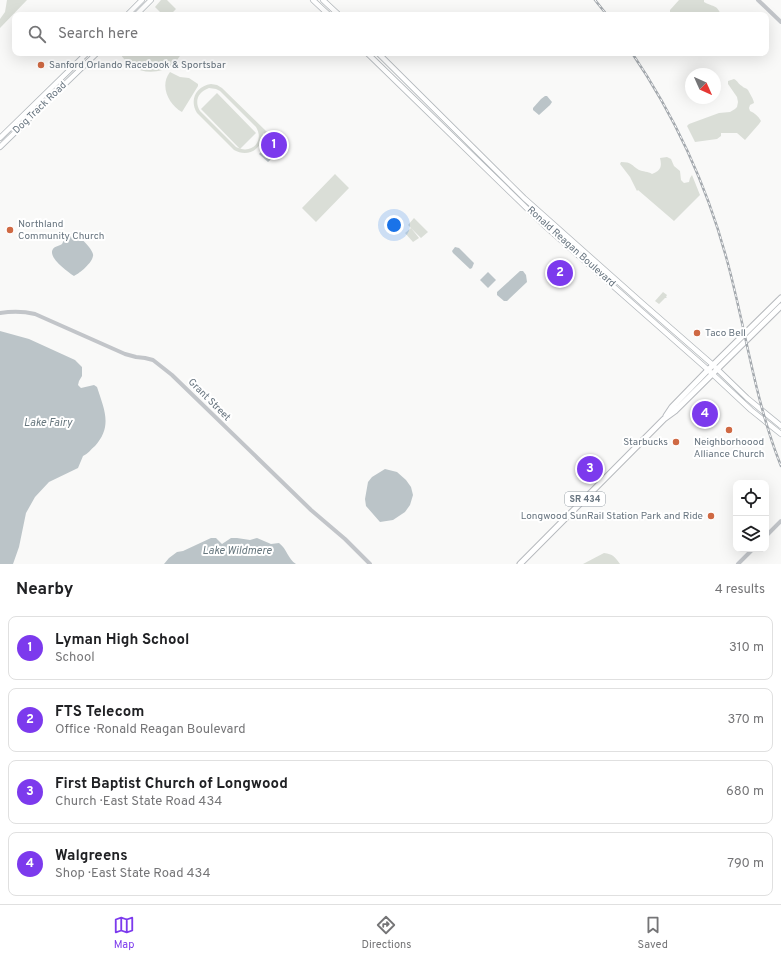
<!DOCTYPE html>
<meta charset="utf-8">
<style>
:root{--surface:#fff;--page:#f2f2f2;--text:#202124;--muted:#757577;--line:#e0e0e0;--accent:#7c3aed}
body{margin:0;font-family:Overpass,sans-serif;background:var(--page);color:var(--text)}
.controls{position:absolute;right:12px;bottom:12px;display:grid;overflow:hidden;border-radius:8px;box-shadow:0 4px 16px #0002}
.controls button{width:36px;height:36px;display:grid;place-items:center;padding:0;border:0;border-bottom:1px solid var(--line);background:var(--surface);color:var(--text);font:20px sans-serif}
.compass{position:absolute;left:685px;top:68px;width:36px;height:36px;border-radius:50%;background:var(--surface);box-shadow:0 4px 16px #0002;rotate:135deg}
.you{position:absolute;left:394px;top:225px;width:14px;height:14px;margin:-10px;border:3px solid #fff;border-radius:50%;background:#1a73e8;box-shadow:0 0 0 6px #1a73e833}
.badge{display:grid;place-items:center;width:26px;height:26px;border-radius:50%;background:var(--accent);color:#fff;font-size:13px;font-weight:700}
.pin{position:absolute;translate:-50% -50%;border:2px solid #fff;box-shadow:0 1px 4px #0006}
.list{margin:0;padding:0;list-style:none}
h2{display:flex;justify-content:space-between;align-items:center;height:52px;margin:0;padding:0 16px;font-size:17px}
h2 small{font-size:13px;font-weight:400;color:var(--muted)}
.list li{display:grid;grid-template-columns:26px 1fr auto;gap:12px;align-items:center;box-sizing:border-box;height:64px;margin:0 8px 8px;padding:0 8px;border:1px solid var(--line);border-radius:8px}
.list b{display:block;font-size:15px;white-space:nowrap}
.list p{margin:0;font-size:13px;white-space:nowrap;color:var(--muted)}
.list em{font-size:13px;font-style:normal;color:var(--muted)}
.icon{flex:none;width:22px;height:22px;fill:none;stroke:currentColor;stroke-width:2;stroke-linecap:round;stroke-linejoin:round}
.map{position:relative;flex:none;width:781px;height:564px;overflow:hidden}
.search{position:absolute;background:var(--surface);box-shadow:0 4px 16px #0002;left:12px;right:12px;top:12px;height:44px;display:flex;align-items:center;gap:10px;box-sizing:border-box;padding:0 14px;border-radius:8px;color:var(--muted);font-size:15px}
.sheet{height:340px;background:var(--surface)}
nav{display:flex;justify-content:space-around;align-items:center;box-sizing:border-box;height:56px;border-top:1px solid var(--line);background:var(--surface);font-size:11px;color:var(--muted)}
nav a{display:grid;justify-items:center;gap:2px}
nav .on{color:var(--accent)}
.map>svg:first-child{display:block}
.green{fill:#daded7;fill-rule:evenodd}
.water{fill:#bbc4c8}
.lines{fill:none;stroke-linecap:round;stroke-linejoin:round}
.secondary-casing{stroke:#b4b9bd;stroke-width:6}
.primary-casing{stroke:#b6b9bd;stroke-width:7}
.tertiary{stroke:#c2c5c9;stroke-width:4}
.secondary{stroke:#fff;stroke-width:4.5}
.primary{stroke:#fff;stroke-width:5}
.rail-casing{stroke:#a4a9ae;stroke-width:2.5}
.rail{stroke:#fff;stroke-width:1;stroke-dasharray:3;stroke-linecap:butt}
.poi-dot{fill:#cf6943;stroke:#fff;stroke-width:1.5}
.labels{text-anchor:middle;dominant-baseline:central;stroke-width:4;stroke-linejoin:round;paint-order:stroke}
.shield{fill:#fff;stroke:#959ea5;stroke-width:1}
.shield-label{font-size:9px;font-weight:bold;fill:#67747f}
.poi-label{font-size:10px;fill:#67747f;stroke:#fff;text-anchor:start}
.street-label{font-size:10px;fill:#67747f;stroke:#fff}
.water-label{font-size:11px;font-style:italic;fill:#68787f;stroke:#fff}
</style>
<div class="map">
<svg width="781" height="564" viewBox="0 0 781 564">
<rect width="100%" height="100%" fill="#f9f9f8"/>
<!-- green -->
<path class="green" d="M7,0H27L0,28V19L5,12Z
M161,0H167L176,9L170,15H163L155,7Z
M679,0H704V2C712,7 717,4 721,15H670V10Z
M120,53H182C179,57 176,62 172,65C162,73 144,74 133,67C127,64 123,58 120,53Z
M170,72L180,77L189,78L198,84V86L182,112C169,105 159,86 170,72Z
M734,79C738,81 738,84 742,86C745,89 745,87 748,90C749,92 754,100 754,103L750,105L749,108L750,111C755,113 758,116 761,121L759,124L745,140L737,133H721V136L717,139L695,142L687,126L689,124L719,113L730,112L735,109L737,107L738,102L737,97L728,84V81Z
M211,84L217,85L222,88L267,132L264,134L263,133C263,149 248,158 234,150L197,113C189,100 196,86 211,84ZM209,88L216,89L220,91L256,127C265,142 251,155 236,147L200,111C194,101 198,92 209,88Z
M217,93L256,133L240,149L201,109Z
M667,157L671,159L674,166L680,171L681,180L684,183L689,182L690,178L692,175L700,195L674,221L638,190L637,191L630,177L620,164L621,162C632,162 631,165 639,170C643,172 648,171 652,174C661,170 662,167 660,158Z
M335,174L349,188L316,222L302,208Z
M414,218L428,232L421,238L411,228L419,238L413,242L405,233L411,228L408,225Z
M663,292L667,295L666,297L667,298H665L659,304L655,301Z
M604,553C613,554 615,557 620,564H583Z"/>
<!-- water -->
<path class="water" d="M545,96H547L552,102L550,105L539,115L533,110V108L541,99Z
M263,150L267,154L271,150L276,155L268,162L259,154Z
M70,233C71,233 72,233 73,233C78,234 95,251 93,256C92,263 80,273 74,276C68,272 47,257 53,249C55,246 59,246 62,244L66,236Z
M455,247L459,248L474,263L472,268L470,269L453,253L452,251Z
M520,271H523L526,275L527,282L507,301H504L497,295V292Z
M488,272L496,280L488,288L480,280Z
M0,331L29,339L75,360L82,367V376L79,381L78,385L81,388L94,385L97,387C104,409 113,426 95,446C91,449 88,454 83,456L78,468L49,482L35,497L26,513L19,547L13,564H0Z
M385,469L397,472L406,480L411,487L413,495L410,505L405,512L393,520L380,522L366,506L365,499L368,482L372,477Z
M211,538H216L222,544L231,538H237L250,540L257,538L271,544L279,543C287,549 288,559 296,564H164L169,558L177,552L183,551Z"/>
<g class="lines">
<!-- secondary casing -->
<g class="secondary-casing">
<path id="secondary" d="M313,0L329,15
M323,0L339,15
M127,15L142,0
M136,15L151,0
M367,53L546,227L706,368L751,410L781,434
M378,53L524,198L642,303L713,365L747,398L781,426
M0,138L87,53
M0,147L97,53"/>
</g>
<!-- primary casing -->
<g class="primary-casing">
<path id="primary" d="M666,416L672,407L708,370L781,298
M520,564L664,419L675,411L781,306"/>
</g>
<!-- tertiary -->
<path class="tertiary" d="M758,0L781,22
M0,313C12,311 23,311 35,314L125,354L136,357L145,358L153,360L172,375L311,510L345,539L370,564
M766,536L781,521
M738,564L753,549"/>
<!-- secondary -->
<use href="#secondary" class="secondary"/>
<!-- primary -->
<use href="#primary" class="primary"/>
<!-- rail casing -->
<g class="rail-casing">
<path id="rail" d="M595,0L607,15
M632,53C676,118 708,188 728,264C746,331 755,401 781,466"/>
</g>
<!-- rail -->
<use href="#rail" class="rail"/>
</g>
<!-- markers -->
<g class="poi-dot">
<circle cx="41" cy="65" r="4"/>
<circle cx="10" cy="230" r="4"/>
<circle cx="697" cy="333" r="4"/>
<circle cx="729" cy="430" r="4"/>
<circle cx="676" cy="442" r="4"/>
<circle cx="711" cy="516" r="4"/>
</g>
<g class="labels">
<!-- shield labels -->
<rect class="shield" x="565" y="492" width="40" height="14" rx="3"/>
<g class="shield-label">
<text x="585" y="499">SR 434</text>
</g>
<!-- poi labels -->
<g class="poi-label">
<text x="49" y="65">Sanford Orlando Racebook &amp; Sportsbar</text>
<text x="18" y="224">Northland<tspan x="18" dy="12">Community Church</tspan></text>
<text x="705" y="333">Taco Bell</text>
<text x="668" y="442" text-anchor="end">Starbucks</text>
<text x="729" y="442" text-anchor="middle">Neighborhoood<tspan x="729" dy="12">Alliance Church</tspan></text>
<text x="703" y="516" text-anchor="end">Longwood SunRail Station Park and Ride</text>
</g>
<!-- street labels -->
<g class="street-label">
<text transform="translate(40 108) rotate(-44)">Dog Track Road</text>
<text transform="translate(571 247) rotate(42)">Ronald Reagan Boulevard</text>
<text transform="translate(209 400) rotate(45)">Grant Street</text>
</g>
<!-- water labels -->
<g class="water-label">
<text x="48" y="423">Lake Fairy</text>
<text x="237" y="551">Lake Wildmere</text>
</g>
</g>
</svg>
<div class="controls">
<button><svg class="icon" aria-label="locate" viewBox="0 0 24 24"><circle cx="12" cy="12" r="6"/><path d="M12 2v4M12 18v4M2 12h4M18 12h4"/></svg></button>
<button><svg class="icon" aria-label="layers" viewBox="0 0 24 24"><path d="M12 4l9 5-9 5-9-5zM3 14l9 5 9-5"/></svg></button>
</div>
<svg class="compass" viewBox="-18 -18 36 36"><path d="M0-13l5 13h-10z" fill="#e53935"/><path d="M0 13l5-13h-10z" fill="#757577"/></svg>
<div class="you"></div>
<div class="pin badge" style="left:274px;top:145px">1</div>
<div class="pin badge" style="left:560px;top:273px">2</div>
<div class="pin badge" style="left:590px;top:469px">3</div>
<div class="pin badge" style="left:705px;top:414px">4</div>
<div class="search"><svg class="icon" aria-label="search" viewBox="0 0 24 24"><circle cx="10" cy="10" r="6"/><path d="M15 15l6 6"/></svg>Search here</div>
</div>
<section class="sheet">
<h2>Nearby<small>4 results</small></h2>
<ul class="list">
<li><span class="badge">1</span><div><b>Lyman High School</b><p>School</p></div><em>310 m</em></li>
<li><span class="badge">2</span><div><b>FTS Telecom</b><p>Office · Ronald Reagan Boulevard</p></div><em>370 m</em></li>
<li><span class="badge">3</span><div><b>First Baptist Church of Longwood</b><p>Church · East State Road 434</p></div><em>680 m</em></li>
<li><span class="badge">4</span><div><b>Walgreens</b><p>Shop · East State Road 434</p></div><em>790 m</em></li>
</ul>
</section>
<nav>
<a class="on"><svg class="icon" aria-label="map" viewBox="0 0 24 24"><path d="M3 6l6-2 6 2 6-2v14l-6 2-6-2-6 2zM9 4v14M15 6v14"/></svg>Map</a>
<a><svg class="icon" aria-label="directions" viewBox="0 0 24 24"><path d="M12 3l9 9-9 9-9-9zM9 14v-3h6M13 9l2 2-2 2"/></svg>Directions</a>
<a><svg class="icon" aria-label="saved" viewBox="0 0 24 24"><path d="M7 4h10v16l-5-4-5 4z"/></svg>Saved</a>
</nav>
